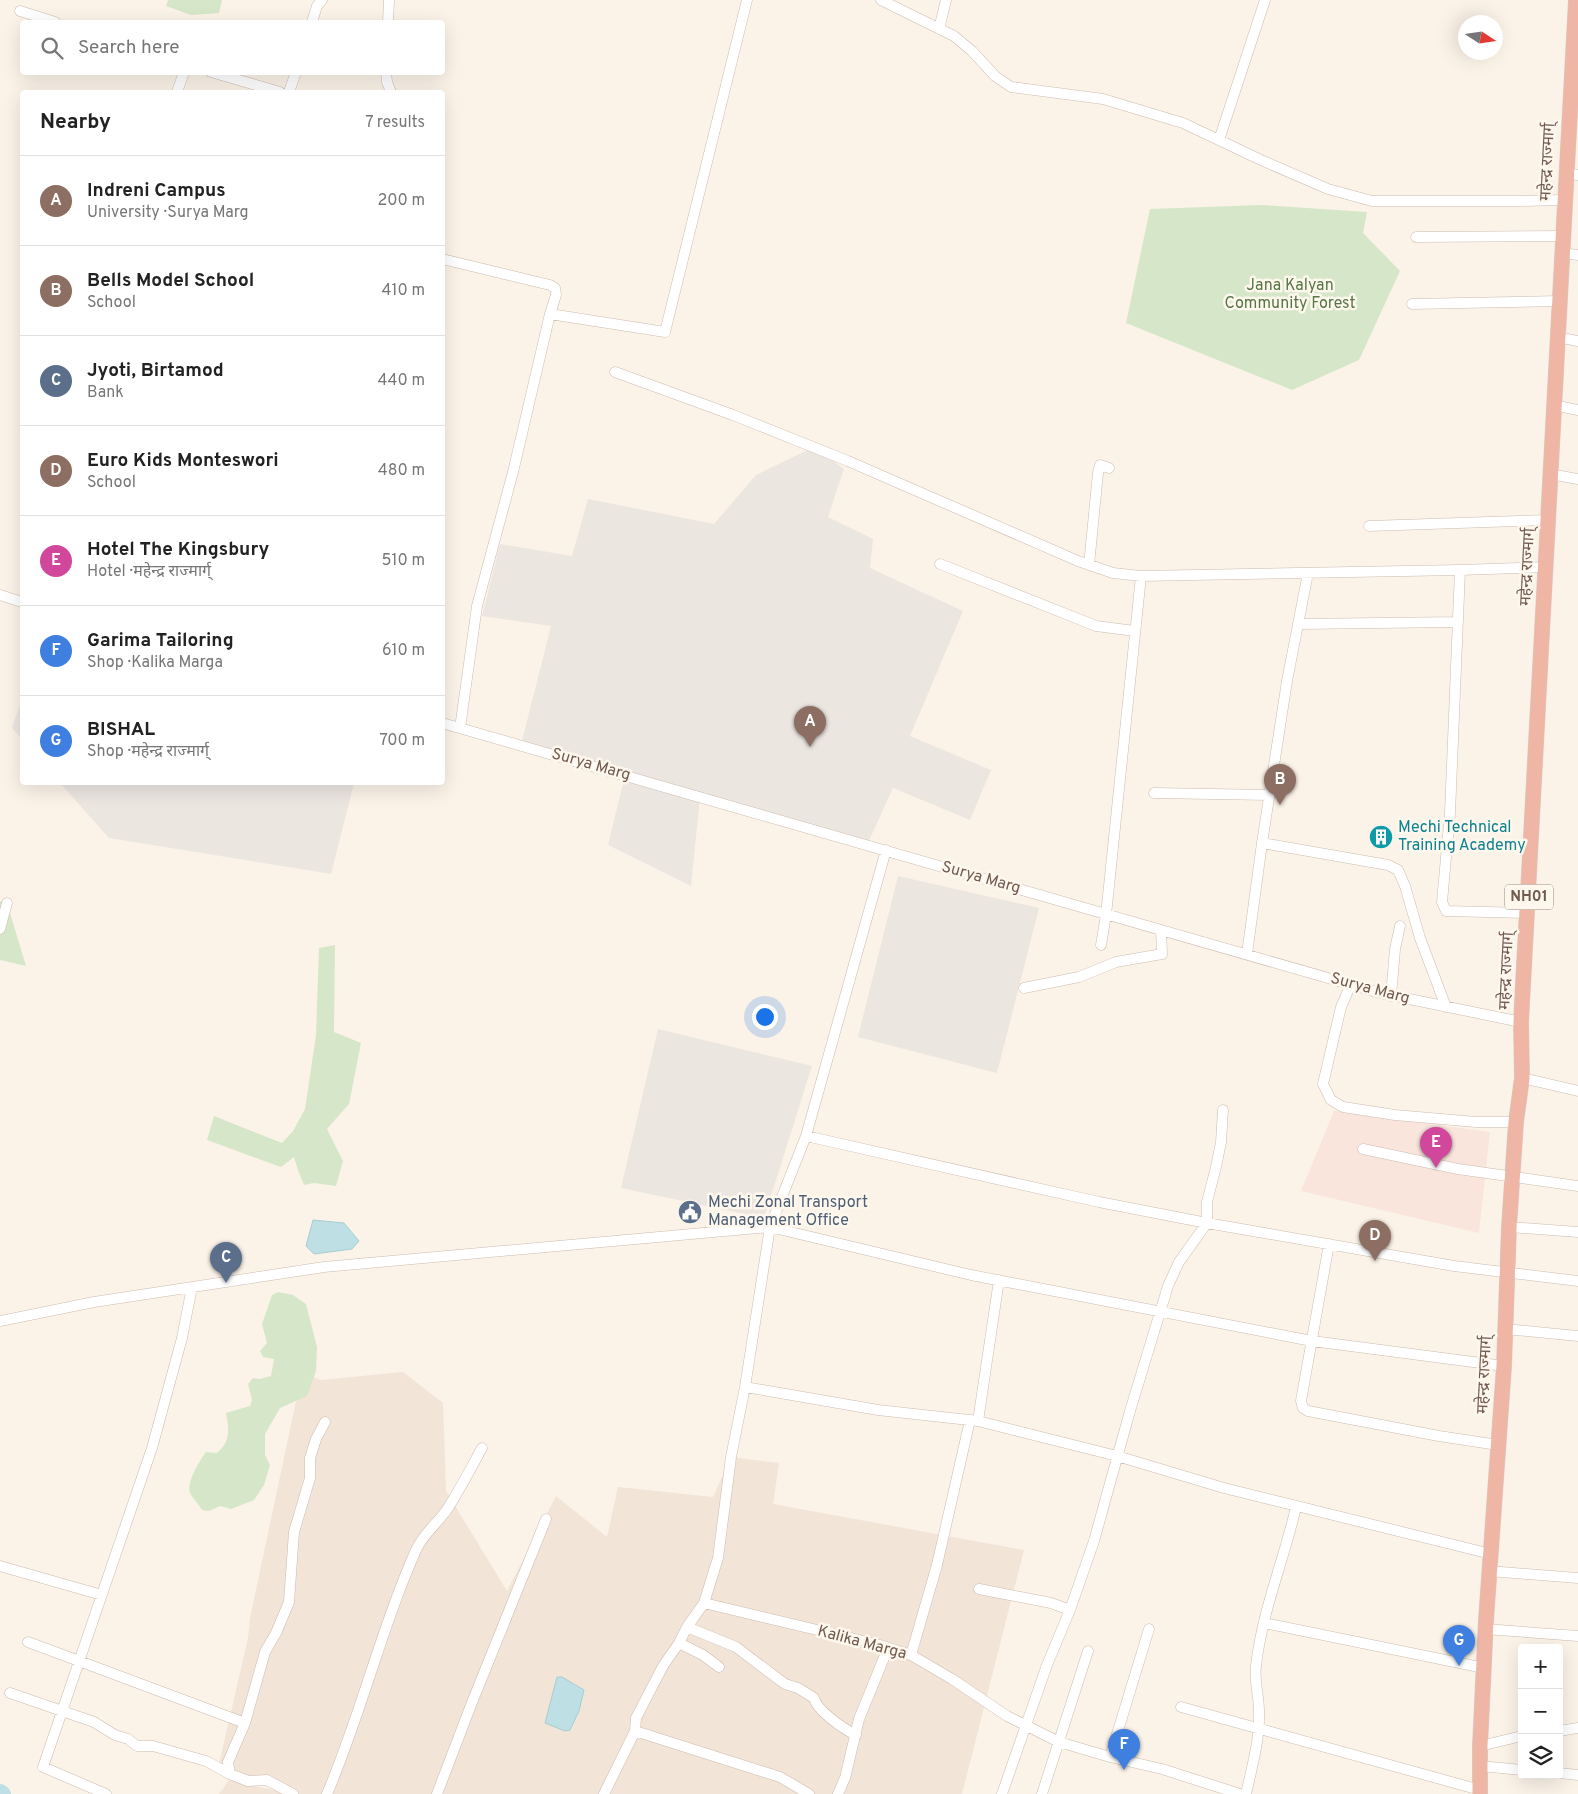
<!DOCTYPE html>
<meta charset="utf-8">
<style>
:root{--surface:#fff;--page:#f6f6f6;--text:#222;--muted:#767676;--line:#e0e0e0;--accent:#1a73e8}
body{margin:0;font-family:Overpass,"Noto Sans Devanagari",sans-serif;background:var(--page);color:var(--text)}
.controls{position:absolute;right:15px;bottom:15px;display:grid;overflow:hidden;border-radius:5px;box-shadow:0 5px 20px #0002}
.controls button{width:45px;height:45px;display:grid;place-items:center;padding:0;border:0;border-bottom:1px solid var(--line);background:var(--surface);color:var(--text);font:25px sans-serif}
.compass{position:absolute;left:1458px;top:15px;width:45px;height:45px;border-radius:50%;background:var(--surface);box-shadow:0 5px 20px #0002;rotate:102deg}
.you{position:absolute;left:764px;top:1016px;width:18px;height:18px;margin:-12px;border:4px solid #fff;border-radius:50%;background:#1a73e8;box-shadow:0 0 0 8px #1a73e833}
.badge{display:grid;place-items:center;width:32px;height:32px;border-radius:50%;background:var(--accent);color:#fff;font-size:16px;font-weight:700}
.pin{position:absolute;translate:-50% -41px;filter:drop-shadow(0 1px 2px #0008)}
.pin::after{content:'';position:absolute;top:26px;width:18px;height:15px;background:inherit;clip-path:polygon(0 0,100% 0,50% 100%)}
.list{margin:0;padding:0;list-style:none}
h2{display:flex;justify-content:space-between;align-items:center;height:65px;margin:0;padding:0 20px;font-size:21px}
h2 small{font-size:16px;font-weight:400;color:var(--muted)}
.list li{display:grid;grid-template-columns:32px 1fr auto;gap:15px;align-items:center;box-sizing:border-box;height:90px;padding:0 20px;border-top:1px solid var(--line)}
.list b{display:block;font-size:19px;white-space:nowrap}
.list p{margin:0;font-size:16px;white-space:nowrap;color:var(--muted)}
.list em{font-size:16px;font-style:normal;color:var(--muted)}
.icon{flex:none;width:28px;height:28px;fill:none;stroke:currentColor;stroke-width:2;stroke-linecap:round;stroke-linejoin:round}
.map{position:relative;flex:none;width:1578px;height:1794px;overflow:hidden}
.search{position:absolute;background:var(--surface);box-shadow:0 5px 20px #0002;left:20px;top:20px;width:425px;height:55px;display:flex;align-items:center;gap:12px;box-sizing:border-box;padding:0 18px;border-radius:5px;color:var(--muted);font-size:19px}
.panel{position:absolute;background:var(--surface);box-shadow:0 5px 20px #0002;left:20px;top:90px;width:425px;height:695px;border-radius:5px}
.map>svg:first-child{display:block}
.residential{fill:#f2e4d7}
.commercial{fill:#fae5dd}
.industrial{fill:#ece6e1}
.green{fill:#d5e7c8}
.water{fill:#bedfe3;stroke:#a5ced3}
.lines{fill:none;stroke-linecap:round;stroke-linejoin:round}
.river{stroke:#bedfe3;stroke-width:16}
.minor-casing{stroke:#ccbbaf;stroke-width:11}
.highway-casing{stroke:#d8d1cd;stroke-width:16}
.minor{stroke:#fff;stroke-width:10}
.highway{stroke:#efb5a5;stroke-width:15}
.labels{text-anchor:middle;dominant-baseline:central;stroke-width:5;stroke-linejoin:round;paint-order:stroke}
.shield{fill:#fdf7ee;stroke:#9c897e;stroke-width:1}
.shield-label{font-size:15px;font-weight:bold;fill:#725a4e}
.street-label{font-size:16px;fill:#725a4e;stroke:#fdf7ee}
.park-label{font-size:16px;fill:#577747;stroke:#fdf7ee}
.culture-label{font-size:16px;fill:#0d838f;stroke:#fdf7ee;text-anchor:start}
.service-label{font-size:16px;fill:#4e5e75;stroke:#fdf7ee;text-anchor:start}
</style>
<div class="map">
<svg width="1578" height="1794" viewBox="0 0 1578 1794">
<rect width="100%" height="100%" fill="#fbf3e8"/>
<!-- residential -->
<path class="residential" d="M403,1372L443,1403L446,1491L507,1591L556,1496L607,1537L618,1487L713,1497L731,1457L779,1463L773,1504L1024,1550L962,1794H300L218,1768L248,1638L250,1618L302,1373L321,1380Z
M229,1780L282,1792L286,1794H219Z"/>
<!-- commercial -->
<path class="commercial" d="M1334,1111L1490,1132L1479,1233L1301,1191Z"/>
<!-- industrial -->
<path class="industrial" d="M814,447L844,469L828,517L873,539L870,568L963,611L910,736L991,770L970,820L893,788L867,845L700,797L691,886L608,845L625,775L521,745L551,626L482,616L500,544L572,556L588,499L714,524L756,475Z
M22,699V740L12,728Z
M60,783H354L331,874L109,838Z
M898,876L1039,908L997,1073L858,1037Z
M658,1029L812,1066L764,1218L621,1188Z"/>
<!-- green -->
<path class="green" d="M168,0H222L219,13L191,15L166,6Z
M1262,205L1367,212L1363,233L1400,271L1359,360L1292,390L1126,323L1150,209Z
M0,901L7,903L26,966L0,960Z
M335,945L334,1032L361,1043L349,1104L327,1129L343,1161L336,1186L314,1183L304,1185L298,1170L294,1157L281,1167L207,1140L214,1116L282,1143L293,1131L305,1109L316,1035L319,948Z
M278,1292L293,1295L306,1304L317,1347L316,1371L307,1396L280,1408L265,1434V1455L270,1465L264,1485L254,1500L231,1509L220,1506L209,1511L202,1510C199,1504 193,1499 190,1493C186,1483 200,1460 206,1452L217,1453C231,1441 229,1429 226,1413L250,1406L252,1400L248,1384L253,1378L260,1379L271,1376L274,1359L263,1357L260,1351L267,1343L262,1324L272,1295Z"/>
<!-- water -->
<path class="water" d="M313,1220L344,1223L359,1241L352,1249L314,1254L306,1246Z
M557,1677H562L584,1690L579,1711L570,1730L565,1731L545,1723Z"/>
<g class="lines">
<!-- river -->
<path class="river" d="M0,1792L3,1794"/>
<!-- minor casing -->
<g class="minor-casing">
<path id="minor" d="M881,0L954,36L972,51L995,76L1011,87L1103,99L1183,123L1261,160L1328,189L1372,201H1520L1563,200
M20,11L55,22
M312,22L317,6L322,0
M388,22L389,0
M939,29L946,0
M211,72L280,92
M386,72L387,82L391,92
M177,92L184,72
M289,92L296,72
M1219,140L1265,0
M1565,173L1578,175
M1416,237L1562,236
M1562,253L1578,255
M442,259L550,285L555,288L556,295L550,314L513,472L477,606L460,728
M1412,304L1560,301
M550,314L665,332L747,0
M1558,337L1578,341
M615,372L733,415L848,461L1078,561L1113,573L1141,576L1460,570L1546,567
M1553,405L1578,410
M1550,474L1578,479
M1369,526L1548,520
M940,564L1096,626L1135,631
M1089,565L1098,473L1100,465L1109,468
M1460,570L1450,813L1442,902L1446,911L1528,913
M0,595L22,602
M1299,624L1457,622
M442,723L1380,993L1521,1022
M1154,793L1269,795
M1262,843L1388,865L1398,870L1405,886L1420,938L1446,1007
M0,929L7,903
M1101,945L1106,915L1141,576
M1247,954L1262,843L1287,681L1308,573
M1351,984L1341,1007L1323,1084L1331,1100L1343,1107L1395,1115L1476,1122H1516
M1024,988L1079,977L1116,962L1162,954L1161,930
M1391,996L1395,949L1400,926
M1522,1078L1578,1091
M806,1136L1099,1202L1207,1223L1454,1266L1578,1281
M1363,1149L1458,1169L1578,1186
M1509,1227L1578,1232
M1329,1244L1301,1401L1303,1408L1308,1411L1439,1436L1498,1445
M0,1321L94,1302L324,1267L770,1227L971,1275L1312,1341L1504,1366
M1505,1329L1578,1336
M745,1387L878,1410L978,1421L1117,1456L1224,1488L1491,1554
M978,1421L999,1280
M0,1566L102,1595
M1489,1571L1578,1578
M979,1589L1051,1603L1070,1610
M704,1603L718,1558L731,1457L745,1387L770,1227L806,1136L886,850
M1264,1623L1484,1668
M687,1627L736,1647L785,1684L798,1688L814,1698C817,1711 844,1729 856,1735
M1485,1629L1578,1636
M28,1642L245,1723
M679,1643L703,1655L719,1667
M911,1655L937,1565L970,1420
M10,1693L94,1722L115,1735L128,1739L137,1746H153L206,1761L230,1774
M1181,1707L1480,1790
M635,1731L780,1777L809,1794
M1559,1731L1578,1728
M1480,1746L1522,1736
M1110,1757L1149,1629
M1480,1766L1522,1770
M1559,1773L1578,1775
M106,1794L43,1767L152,1448L182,1338L192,1287
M293,1794L267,1780L248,1781L230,1774L228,1762L245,1723L265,1652L276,1633L289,1602L294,1532L310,1478V1458L316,1439L325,1422
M327,1794C361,1714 381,1629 416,1550C423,1534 438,1523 448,1508C460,1489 471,1468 482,1448
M437,1794L471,1705L546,1519
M604,1794L635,1731L636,1718L663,1666L679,1643L687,1627L704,1603L880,1645L911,1655L952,1679L1007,1716L1059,1742L1110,1757L1162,1769L1240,1794
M838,1794L845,1778L859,1719L888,1648
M1002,1794L1047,1665L1070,1610L1094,1541L1130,1411L1168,1286L1179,1262L1207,1223V1202L1216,1167L1221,1142L1223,1110
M1042,1794L1088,1651
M1246,1794C1252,1767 1260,1739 1259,1711C1259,1696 1254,1681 1256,1666C1262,1611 1284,1560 1296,1507"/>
</g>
<!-- highway casing -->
<g class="highway-casing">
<path id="highway" d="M1480,1794V1746L1486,1620L1504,1366L1509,1227L1516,1122L1522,1078L1521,1022C1541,681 1555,340 1576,0"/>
</g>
<!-- minor -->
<use href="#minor" class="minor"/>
<!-- highway -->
<use href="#highway" class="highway"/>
</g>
<!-- icons -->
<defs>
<g id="building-disc" transform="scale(1.25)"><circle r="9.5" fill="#0f9aa8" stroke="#fdf7ee"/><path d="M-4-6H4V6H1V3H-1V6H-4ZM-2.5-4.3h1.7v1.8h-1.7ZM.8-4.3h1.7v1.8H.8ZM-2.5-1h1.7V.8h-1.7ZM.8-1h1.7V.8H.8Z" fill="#fff"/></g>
<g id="civic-disc" transform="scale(1.25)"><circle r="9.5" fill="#5c6f8a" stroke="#fdf7ee"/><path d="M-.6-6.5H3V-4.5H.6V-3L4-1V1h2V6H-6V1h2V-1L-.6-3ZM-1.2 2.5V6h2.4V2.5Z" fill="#fff"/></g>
</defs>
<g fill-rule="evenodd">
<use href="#building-disc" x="1381" y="837"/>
<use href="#civic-disc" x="690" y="1212"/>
</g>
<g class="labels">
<!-- shield labels -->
<rect class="shield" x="1505" y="884.5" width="48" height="25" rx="4"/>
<g class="shield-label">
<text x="1529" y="897">NH01</text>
</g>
<!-- street labels -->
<g class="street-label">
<text transform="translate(1548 162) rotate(-87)">महेन्द्र राज्मार्ग्</text>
<text transform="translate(1528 567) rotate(-87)">महेन्द्र राज्मार्ग्</text>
<text transform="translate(591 765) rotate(16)">Surya Marg</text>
<text transform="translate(981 878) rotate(16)">Surya Marg</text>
<text transform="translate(1507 971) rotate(-87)">महेन्द्र राज्मार्ग्</text>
<text transform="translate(1370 989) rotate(15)">Surya Marg</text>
<text transform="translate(1485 1375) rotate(-87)">महेन्द्र राज्मार्ग्</text>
<text transform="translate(862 1643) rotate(15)">Kalika Marga</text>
</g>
<!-- park labels -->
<g class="park-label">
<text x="1290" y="286">Jana Kalyan<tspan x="1290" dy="18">Community Forest</tspan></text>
</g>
<!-- culture labels -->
<g class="culture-label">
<text x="1398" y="828">Mechi Technical<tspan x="1398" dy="18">Training Academy</tspan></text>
</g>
<!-- service labels -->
<g class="service-label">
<text x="708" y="1203">Mechi Zonal Transport<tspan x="708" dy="18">Management Office</tspan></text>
</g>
</g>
</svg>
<div class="controls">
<button>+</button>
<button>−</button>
<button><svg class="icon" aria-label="layers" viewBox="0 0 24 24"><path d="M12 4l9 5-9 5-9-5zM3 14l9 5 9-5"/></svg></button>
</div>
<svg class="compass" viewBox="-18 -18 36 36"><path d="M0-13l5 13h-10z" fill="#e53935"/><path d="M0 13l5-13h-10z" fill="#767676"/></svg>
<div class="you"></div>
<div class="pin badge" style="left:810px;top:747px;background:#8d6e63">A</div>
<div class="pin badge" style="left:1280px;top:805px;background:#8d6e63">B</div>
<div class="pin badge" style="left:226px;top:1283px;background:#5c6f8a">C</div>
<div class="pin badge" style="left:1375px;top:1261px;background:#8d6e63">D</div>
<div class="pin badge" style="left:1436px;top:1168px;background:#d1479c">E</div>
<div class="pin badge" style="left:1124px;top:1770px;background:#3f7fe0">F</div>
<div class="pin badge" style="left:1459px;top:1666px;background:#3f7fe0">G</div>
<div class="search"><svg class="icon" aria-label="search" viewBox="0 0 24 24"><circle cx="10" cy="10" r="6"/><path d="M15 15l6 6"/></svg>Search here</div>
<section class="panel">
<h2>Nearby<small>7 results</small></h2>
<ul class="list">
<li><span class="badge" style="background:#8d6e63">A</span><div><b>Indreni Campus</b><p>University · Surya Marg</p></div><em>200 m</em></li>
<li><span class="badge" style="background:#8d6e63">B</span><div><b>Bells Model School</b><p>School</p></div><em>410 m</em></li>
<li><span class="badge" style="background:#5c6f8a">C</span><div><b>Jyoti, Birtamod</b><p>Bank</p></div><em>440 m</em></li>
<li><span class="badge" style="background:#8d6e63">D</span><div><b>Euro Kids Monteswori</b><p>School</p></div><em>480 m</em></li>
<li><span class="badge" style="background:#d1479c">E</span><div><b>Hotel The Kingsbury</b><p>Hotel · महेन्द्र राज्मार्ग्</p></div><em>510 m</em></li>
<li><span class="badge" style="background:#3f7fe0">F</span><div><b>Garima Tailoring</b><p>Shop · Kalika Marga</p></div><em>610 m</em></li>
<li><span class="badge" style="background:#3f7fe0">G</span><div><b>BISHAL</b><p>Shop · महेन्द्र राज्मार्ग्</p></div><em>700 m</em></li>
</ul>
</section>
</div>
